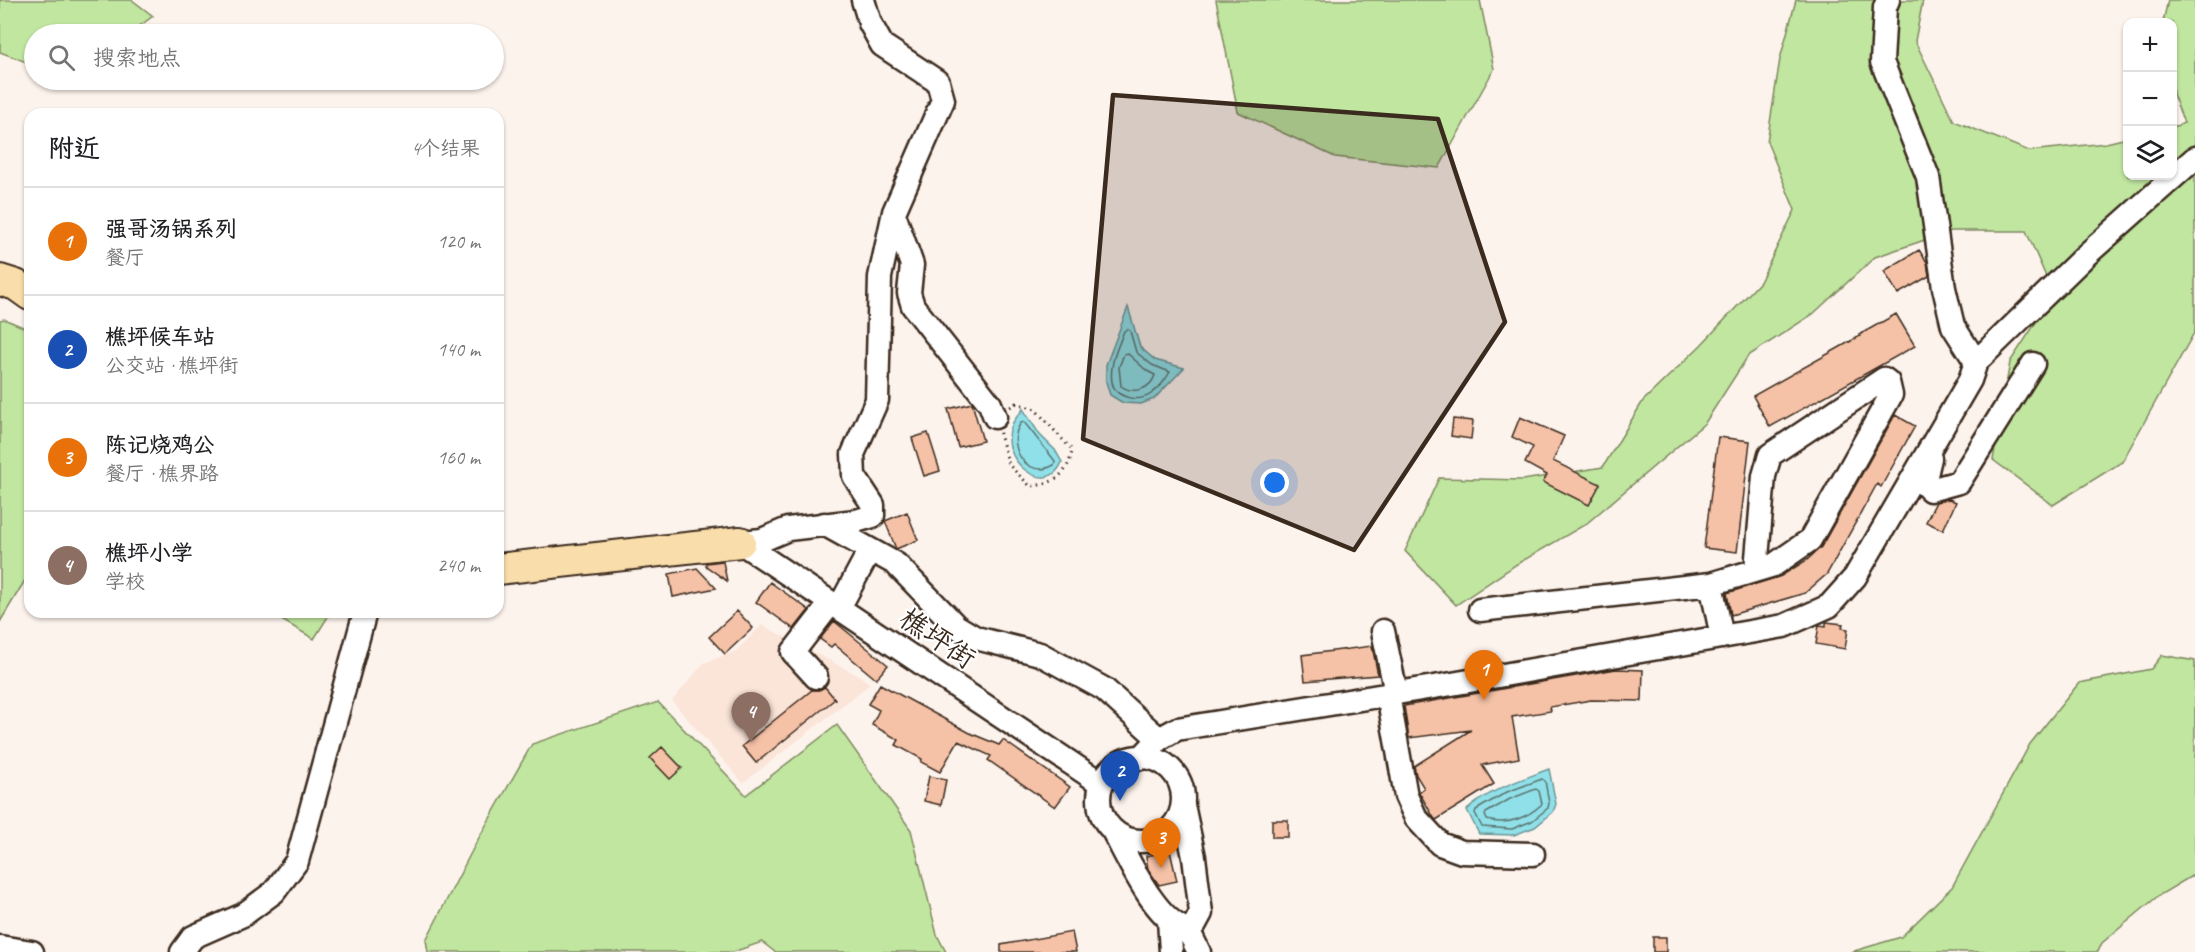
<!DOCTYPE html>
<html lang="zh">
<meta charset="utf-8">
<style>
:root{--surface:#fff;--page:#f6f6f6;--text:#202124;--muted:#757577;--line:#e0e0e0;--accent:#3b2a1e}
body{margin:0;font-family:Caveat,"LXGW WenKai TC",sans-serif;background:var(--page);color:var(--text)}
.controls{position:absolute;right:18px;top:18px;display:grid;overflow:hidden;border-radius:12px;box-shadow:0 2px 4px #0004}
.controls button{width:54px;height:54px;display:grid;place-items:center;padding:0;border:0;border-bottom:2px solid var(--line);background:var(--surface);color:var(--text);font:30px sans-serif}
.you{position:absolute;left:1275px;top:483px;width:21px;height:21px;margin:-15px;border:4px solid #fff;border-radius:50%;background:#1a73e8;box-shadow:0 0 0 9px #1a73e833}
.badge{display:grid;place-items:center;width:39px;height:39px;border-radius:50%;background:var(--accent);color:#fff;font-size:20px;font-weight:700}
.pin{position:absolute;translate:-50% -50px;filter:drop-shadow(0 2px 3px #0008)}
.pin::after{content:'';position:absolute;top:32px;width:21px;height:18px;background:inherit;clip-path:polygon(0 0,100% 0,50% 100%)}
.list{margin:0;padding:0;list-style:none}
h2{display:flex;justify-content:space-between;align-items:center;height:78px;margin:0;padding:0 24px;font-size:26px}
h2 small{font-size:20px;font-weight:400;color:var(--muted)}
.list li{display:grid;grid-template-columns:39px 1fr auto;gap:18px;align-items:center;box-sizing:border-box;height:108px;padding:0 24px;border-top:2px solid var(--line)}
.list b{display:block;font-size:22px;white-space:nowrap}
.list p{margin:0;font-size:20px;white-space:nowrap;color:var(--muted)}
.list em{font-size:20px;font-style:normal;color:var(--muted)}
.icon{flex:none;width:33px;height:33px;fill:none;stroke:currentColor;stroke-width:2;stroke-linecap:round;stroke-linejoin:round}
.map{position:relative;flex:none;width:2195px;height:952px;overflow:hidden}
.search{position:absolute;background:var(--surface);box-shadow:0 2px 4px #0004;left:24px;top:24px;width:480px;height:66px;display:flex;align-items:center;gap:15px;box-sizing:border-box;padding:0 21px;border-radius:33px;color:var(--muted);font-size:22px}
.panel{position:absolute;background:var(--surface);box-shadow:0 2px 4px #0004;left:24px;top:108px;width:480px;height:510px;border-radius:18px}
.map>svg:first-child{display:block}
.built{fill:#fbe4d8}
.green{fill:#c0e6a0;stroke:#7e885f;stroke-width:1.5}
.water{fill:#8fe0e8;stroke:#6d9797;stroke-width:1.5}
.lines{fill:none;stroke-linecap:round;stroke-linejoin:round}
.shore{stroke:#5d736f;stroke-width:1.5}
.building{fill:#f5c2a7;stroke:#3b2a1e;stroke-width:1.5}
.minor-casing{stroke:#3b2a1e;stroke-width:27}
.major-casing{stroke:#3b2a1e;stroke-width:34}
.path{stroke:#3b2a1e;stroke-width:3;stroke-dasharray:1.5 4.5;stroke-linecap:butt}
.minor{stroke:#fff;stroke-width:22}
.major{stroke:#f9ddab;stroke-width:30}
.marked{fill:#3b2a1e;fill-opacity:0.2;stroke:#3b2a1e;stroke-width:4.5;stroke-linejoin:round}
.labels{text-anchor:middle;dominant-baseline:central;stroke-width:4.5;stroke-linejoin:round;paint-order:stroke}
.street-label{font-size:28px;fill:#3b2a1e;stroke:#fff}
</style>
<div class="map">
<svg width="2195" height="952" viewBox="0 0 2195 952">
<rect width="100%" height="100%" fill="#fdf3ed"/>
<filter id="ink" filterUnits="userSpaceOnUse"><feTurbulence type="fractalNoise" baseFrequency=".0167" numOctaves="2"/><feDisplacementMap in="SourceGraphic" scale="12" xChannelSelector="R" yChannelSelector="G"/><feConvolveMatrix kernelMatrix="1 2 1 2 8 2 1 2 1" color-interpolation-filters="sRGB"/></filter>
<g filter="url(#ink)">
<!-- built -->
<path class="built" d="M762,625L861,677L870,684L743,783L672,701L704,663L736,651Z"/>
<!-- green -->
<path class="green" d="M0,0H132L153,16L129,34H34V65L0,52Z
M1216,0H1480L1494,69L1439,168L1335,157L1238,112Z
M1796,0H1923L1915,41L1954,121L2029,151L2106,143L2127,138L2128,176H2172L2173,127L2184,123L2173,94L2172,22H2163L2168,0H2195V331L2122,462L2053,505L1993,460L2010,362L2054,295L2026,231H1951L1875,257L1813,314L1748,356L1705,423L1586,524L1517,564L1456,605L1405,551L1439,478L1523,480L1603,467L1643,401L1701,345L1760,282L1795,210L1767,142L1780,59Z
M4,319L30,330V572L0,622V320Z
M268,612H331L314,639Z
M2162,655L2195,661V874L2158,896L2102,943L2098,952H1851L1901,937L1952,887L2030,744L2079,683L2151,669Z
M658,702L746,795L837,725L911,830L937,935L946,952H775L762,942L733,952H428L426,940L476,843L532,744Z"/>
<!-- water -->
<path class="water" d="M1128,307L1140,347L1155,360L1184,368L1154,399L1141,404L1123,403L1110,395L1106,382V365Z
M1023,409L1040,435L1055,450L1062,462C1048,499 996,460 1012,425C1014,419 1020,414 1023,409Z
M1549,769L1556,804L1553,812L1535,827L1514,835L1479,834L1467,810C1490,789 1521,780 1549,769Z"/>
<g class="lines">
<!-- shore -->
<path class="shore" d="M1127,329L1130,331L1136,352L1152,365L1170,372C1166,379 1158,389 1151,394C1138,403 1115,398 1112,382C1109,364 1118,347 1124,331Z
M1127,353L1147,371L1155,375C1151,389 1134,395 1121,386L1119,367L1124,354Z
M1024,422L1055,461L1054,465C1026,481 1005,444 1021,423Z
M1542,779L1545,781L1549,803L1548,808L1532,821L1512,829L1482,827L1475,813L1476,810L1507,792Z
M1536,789L1539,791L1542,804C1527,818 1507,826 1487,820L1485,815L1486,813L1510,799Z"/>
</g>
<!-- building -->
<path class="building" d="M1919,250L1927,262L1929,276L1898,294L1884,271Z
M1896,314L1915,346L1770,427L1753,396L1860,336L1859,335Z
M972,403L983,441L958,447L948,409Z
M1895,415L1915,426L1881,487L1877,484L1827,574L1805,593L1731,615L1727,593L1781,576L1807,560L1821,547Z
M1520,417L1564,436L1553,461L1600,484L1589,505L1543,482L1547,475L1525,463L1533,447L1512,437Z
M1453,419L1473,421L1471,439L1451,436Z
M928,433L940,471L924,476L912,438Z
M1718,437L1750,441L1737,552L1704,548Z
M1949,499L1956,502L1943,530L1926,522L1936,502Z
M907,512L918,540L896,549L885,521Z
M723,561V562L727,581L706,566V563Z
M697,568L716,588L673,597L669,574Z
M770,582L809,610L794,629L756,602Z
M737,611L753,628L725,654L709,637Z
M834,621L888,665L876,679L834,644L831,647L820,639Z
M1826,622L1843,624L1842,628L1848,629L1845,649L1816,644L1819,625L1826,626Z
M1372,646L1378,675L1305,681L1302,655Z
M1616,669L1643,670L1642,701L1591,700L1550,707L1551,711L1512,717L1519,758L1482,765L1494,784L1436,820L1434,818L1419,792L1424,788L1416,775L1414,766L1471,730L1409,738L1404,706Z
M880,684L970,733L999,745L1003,740L1070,787L1055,807L988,760L991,756L958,741L940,772L921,762L922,759L896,745L899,740L872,725L879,710L868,704Z
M825,687L835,699L756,763L742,746L812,690H819Z
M662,747L682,768L670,779L650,758Z
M929,776L946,780L941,805L924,801Z
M1272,820H1288V837H1272Z
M1170,851L1177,881L1159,885L1148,869L1146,856Z
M1072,932L1076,952H1001V945Z
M1653,937H1666V952H1653Z"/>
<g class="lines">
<!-- minor casing -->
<g class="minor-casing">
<path id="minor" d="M1888,0L1885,7L1882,62L1928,177L1944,288L1953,326L1976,362
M894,214L912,265L909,293L913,306L990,404L995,417
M1930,458L1924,484L1930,490L1959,482L2033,364
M824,524L896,564L956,626L976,638L1040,654L1104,689L1159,739
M740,542L762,540L788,529L856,521L873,516V505L854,476L853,454L877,400L880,277L894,212L943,100L938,82L882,45L870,23L863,0
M740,542L1102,784
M1711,584L1722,637
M839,608L870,550
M1480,610L1711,584L1774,565L1810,540L1891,395L1888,382L1884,379L1770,455L1764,476L1756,570
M1383,631L1396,693
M816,677L793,652L831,603
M1388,695L1406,796L1416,818L1440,844L1462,852L1533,854
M1099 799a42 42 0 1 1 84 0a42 42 0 1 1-84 0Z
M1141,758L1159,739L1177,729L1446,685L1784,626L1829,606L1855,577L1970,380L1976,362L2085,256L2195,158
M1183,805L1194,857L1201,913L1195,924L1188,930
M1113,831C1129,860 1155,921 1188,930
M1169,919L1171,952
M1188,930L1199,952
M0,947L32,952
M182,952L193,937L243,915L274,892L297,861L365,612"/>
</g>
<!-- major casing -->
<g class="major-casing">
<path id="major" d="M0,280L16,285L30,295
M498,569L740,542"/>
</g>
<!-- path -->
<path class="path" d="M1016,403L1035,409L1072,450C1069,474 1053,485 1030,486L1009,465L995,417Z"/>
<!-- minor -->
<use href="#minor" class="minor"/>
<!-- major -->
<use href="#major" class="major"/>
</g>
</g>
<!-- marked area -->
<path class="marked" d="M1113,95L1438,119L1505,322L1354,550L1083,439Z"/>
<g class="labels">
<!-- street labels -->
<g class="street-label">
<text transform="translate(938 638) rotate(34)">樵坪街</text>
</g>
</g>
</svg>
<div class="controls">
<button>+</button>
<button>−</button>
<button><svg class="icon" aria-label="layers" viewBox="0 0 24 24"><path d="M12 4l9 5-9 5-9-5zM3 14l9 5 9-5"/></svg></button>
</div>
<div class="you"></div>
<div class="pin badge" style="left:1484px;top:700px;background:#e8710a">1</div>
<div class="pin badge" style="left:1120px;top:801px;background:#1a4fb4">2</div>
<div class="pin badge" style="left:1161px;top:868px;background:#e8710a">3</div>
<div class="pin badge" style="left:751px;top:742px;background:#8d6e63">4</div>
<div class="search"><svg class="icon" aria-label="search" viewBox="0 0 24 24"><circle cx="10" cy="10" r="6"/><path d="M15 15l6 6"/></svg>搜索地点</div>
<section class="panel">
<h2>附近<small>4个结果</small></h2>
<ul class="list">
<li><span class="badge" style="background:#e8710a">1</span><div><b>强哥汤锅系列</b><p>餐厅</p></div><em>120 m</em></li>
<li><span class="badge" style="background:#1a4fb4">2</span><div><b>樵坪候车站</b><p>公交站 · 樵坪街</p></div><em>140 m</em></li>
<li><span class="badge" style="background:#e8710a">3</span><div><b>陈记烧鸡公</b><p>餐厅 · 樵界路</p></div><em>160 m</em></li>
<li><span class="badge" style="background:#8d6e63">4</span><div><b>樵坪小学</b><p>学校</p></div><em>240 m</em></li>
</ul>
</section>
</div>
